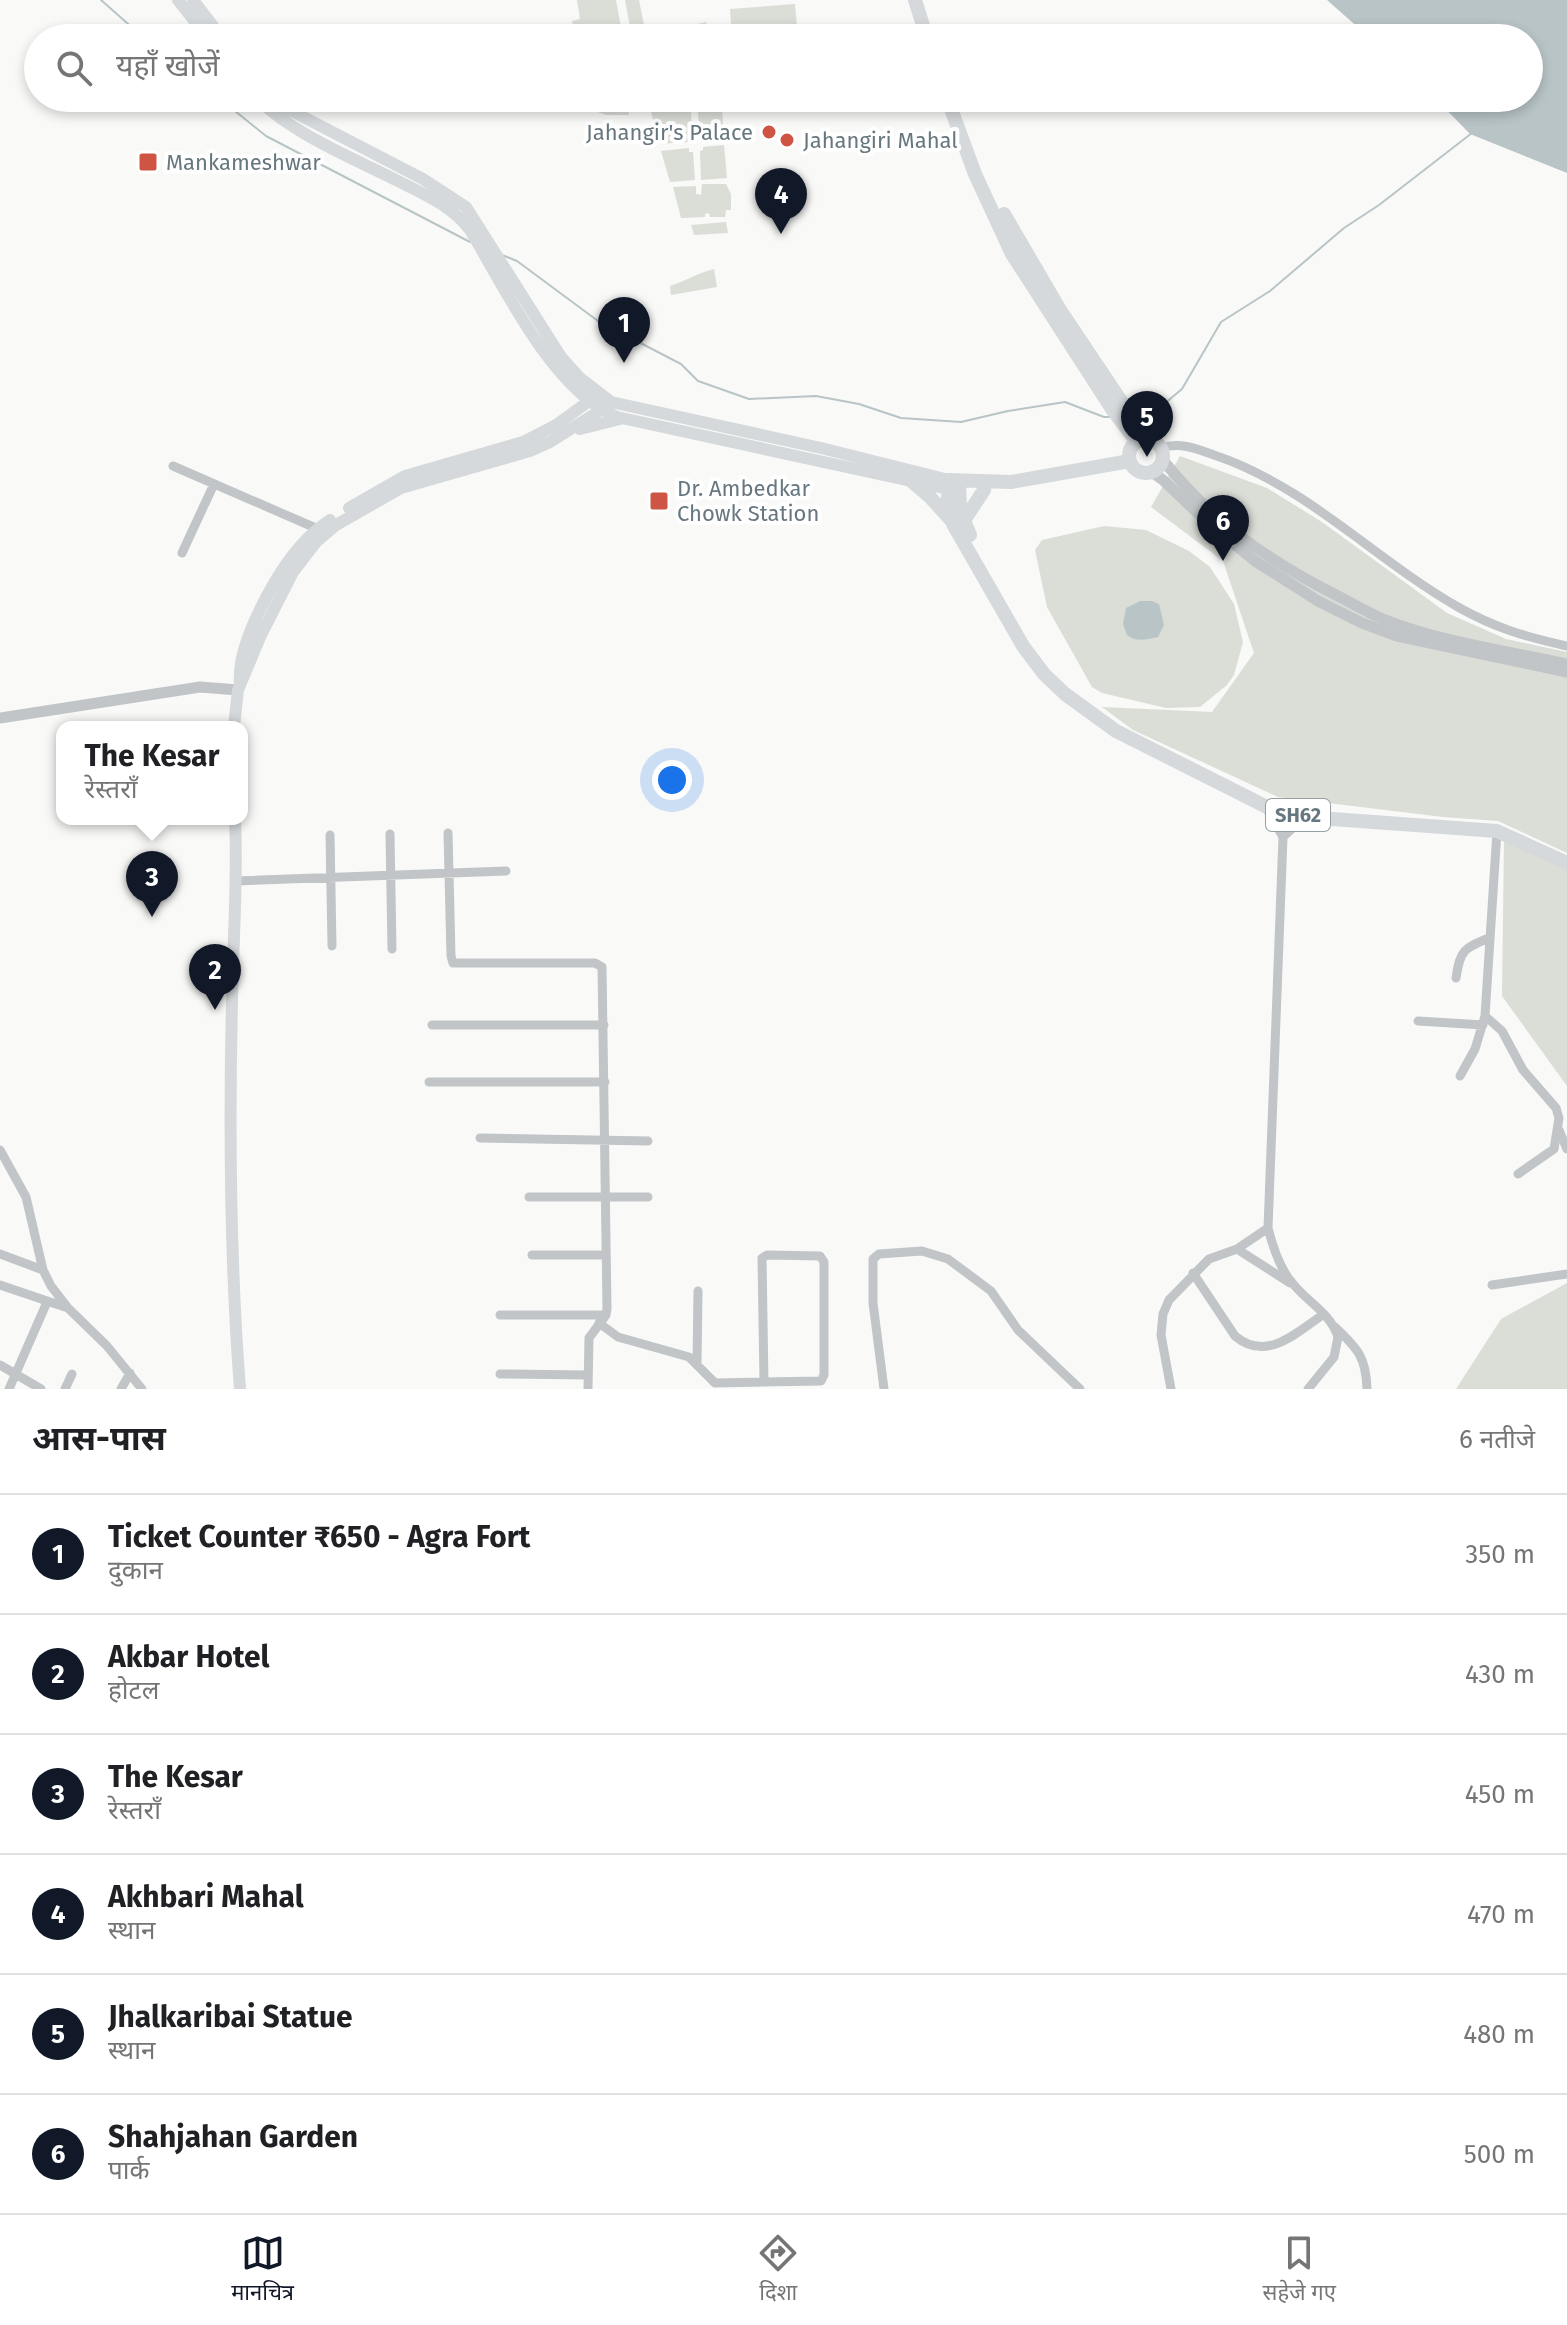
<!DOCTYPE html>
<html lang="hi">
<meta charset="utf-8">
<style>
:root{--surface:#fff;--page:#f6f6f6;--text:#202124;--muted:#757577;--line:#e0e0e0;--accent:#111827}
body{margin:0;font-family:"Fira Sans","Noto Sans Devanagari",sans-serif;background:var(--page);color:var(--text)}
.you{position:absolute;left:672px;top:780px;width:28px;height:28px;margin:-20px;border:6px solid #fff;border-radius:50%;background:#1a73e8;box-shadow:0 0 0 12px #1a73e833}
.badge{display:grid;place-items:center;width:52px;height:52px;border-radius:50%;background:var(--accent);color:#fff;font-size:26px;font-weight:700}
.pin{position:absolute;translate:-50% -66px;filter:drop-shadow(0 2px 4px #0008)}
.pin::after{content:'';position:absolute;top:42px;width:28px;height:24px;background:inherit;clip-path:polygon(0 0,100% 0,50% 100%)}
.popup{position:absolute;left:56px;top:721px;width:192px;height:104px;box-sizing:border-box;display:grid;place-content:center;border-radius:16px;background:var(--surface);filter:drop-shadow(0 2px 6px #0005);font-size:26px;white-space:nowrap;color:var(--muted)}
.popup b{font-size:30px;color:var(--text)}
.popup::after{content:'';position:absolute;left:50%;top:100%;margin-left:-16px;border:16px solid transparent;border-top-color:var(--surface)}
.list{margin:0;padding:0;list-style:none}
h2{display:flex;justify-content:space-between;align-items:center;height:104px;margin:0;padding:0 32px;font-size:34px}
h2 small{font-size:26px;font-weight:400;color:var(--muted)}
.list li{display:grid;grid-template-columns:52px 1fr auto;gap:24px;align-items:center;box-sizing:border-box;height:120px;padding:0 32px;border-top:2px solid var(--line)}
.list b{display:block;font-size:30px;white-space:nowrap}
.list p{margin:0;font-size:26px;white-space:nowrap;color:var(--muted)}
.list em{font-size:26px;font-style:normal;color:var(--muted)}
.icon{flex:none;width:44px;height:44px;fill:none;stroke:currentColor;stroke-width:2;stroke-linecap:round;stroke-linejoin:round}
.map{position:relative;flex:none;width:1567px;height:1389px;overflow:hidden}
.search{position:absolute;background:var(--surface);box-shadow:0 4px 12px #0003;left:24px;right:24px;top:24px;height:88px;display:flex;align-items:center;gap:20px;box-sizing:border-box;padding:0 28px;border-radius:44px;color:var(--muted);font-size:30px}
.sheet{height:824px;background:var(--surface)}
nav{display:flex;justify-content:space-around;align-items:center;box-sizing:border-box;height:112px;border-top:2px solid var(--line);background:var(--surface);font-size:22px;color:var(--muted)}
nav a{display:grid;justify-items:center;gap:4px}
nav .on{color:var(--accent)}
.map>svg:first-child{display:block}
.green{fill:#daded7}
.water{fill:#b9c4c7}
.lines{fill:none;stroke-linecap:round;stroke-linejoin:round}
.stream{stroke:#b9c4c7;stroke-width:2}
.minor{stroke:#c1c5c8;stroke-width:9}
.tertiary{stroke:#c1c5c8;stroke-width:11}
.secondary{stroke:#d5d9db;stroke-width:12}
.primary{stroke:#d5d9db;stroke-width:14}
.poi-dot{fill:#ce5543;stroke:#fff;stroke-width:3}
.labels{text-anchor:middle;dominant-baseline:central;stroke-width:8;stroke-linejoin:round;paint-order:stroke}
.shield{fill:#fff;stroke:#95a0a5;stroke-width:2}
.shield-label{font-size:20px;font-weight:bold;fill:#67777f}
.poi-label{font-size:22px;fill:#67777f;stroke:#fff;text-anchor:start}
</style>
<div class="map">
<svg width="1567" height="1389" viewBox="0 0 1567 1389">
<rect width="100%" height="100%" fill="#f9f9f8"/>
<!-- green -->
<path class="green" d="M577,0H616L623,38H589L583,35L582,38H575L572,21L580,19Z
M625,0H639L646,35L667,31L668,38H632Z
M795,4L797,26L787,27L788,38H732L730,9Z
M706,22L709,38H673L672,30Z
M573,98H627L629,115H606L573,103Z
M654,98H723V101L656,106Z
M722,107L724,139L703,141L699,138L698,109Z
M691,110L692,138L689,139V142L659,144L651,112Z
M724,145L727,178L701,180L700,151L703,150V147Z
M689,148V152H693L695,180L670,182L661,151Z
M702,184H726L731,194V210H726L725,217H710L709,213L705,214V217L681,218L673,187L696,186V194L701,195Z
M726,222L728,233L694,235L691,225Z
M714,269L717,287L671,295L670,286C686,281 697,273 714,269Z
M1180,456L1267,488L1322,522L1447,613L1506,639L1567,652V853L1498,821L1443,817L1278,797L1133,730L1102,707L1212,712L1254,653L1223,561L1151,507Z
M1104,526L1146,530L1189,551L1210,567L1234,604L1243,642L1234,675L1227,685L1200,707L1166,708L1102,693L1092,687L1047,607L1035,550L1042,540Z
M1504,839L1567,869V1086L1502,996Z
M1567,1283V1389H1456L1501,1319Z"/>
<!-- water -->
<path class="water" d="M1327,0H1567V173L1470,134L1435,98H1529V38H1370Z
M1140,601H1152L1159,604L1164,625L1158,637C1149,639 1136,643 1127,635L1123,624L1126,608Z"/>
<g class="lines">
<!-- stream -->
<path class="stream" d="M101,0L144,38
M219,98L266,136L470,242
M502,255L517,261L598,321L681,364L698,381L749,399L816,396L859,404L901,418L961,422L1008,411L1065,402L1104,417H1110
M1136,414L1146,413L1164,404L1182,389L1221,322L1270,291L1344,228L1379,205L1472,133"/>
<!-- minor -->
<path class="minor" d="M1160,448C1180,442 1195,448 1214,455C1307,486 1374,559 1458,607C1495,628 1526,637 1567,646
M173,466L318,529
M182,553L214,484
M1265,806L1283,837L1268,1228C1273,1248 1280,1270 1294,1285C1308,1302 1331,1314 1338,1337L1334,1357L1308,1389
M1497,831L1485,1016L1502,1031L1523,1070L1556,1108L1559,1118L1554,1149L1518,1174
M448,833L451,956L453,963H595L602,967L607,1309L606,1315L589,1338L588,1389
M390,834L392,949
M330,835L332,946
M1283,837L1305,817
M235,881L506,871
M1456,978C1460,950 1464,948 1489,938
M1418,1021L1483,1025
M432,1025H604
M1460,1076L1475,1049L1485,1016
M429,1082H605
M1559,1130L1567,1149
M480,1138L648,1141
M0,1150L26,1197L43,1270L51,1286L68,1308L107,1346L142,1389
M529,1197H648
M1237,1249L1290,1283
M0,1254L43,1270
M532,1255H606
M1193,1273L1235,1336C1267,1363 1297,1332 1324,1314
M0,1285L68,1308
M1492,1285L1567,1274
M500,1315H606
M599,1323L618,1337L689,1357L715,1383L821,1381L824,1375V1262L820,1256L767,1255L762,1258L764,1382
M1335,1327C1358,1349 1366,1357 1367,1389
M697,1364L698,1291
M0,1365L41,1389
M500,1374L588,1375
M9,1389L47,1302
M65,1389L72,1374
M121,1389L130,1373
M884,1389L873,1303V1259L879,1254L922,1251L948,1259L991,1291L1018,1330L1080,1389
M1171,1389L1161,1335L1163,1314L1169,1300L1209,1259L1237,1249L1268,1228"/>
<!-- tertiary -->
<path class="tertiary" d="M1162,459C1212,521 1264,558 1334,594C1350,602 1366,612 1383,619C1441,642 1506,651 1567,664
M1152,472L1163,480L1209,524L1255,561L1318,601L1362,623L1397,636L1567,672
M0,718L200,687L238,690"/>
<!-- secondary -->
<path class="secondary" d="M178,0L208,38
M193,0L222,38
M257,98C292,134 353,158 398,181C424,194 452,206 470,230C505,288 553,391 617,417L948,489
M274,98L286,108L423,179L466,207L561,357L580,378L611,402L821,448L949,480
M580,429L620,419
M349,508L405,476L523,442L556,425L592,399
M240,684C236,643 278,569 306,540C313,532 322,526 330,520
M234,727L238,690L261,635L293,572L316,542L336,525L401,488L530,451L550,442L606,407
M235,819C238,880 233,940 232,1001C229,1130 230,1260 240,1389"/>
<!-- primary -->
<path class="primary" d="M915,0L927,38
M947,98L975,174L1012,254L1112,409L1137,442
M1004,214L1060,310L1147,440
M1129 456a17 17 0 1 1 34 0a17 17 0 1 1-34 0Z
M1130,461L1011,482L949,480L948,499L953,524L1023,646L1044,674L1065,694L1116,731L1265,806L1305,817L1497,831L1567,863
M909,479L930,497L951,520
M959,482L960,511L970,535
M963,522L984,490"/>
</g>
<!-- markers -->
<g class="poi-dot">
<circle cx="769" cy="132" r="8"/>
<circle cx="787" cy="140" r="8"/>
<rect x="138" y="152" width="20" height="20" rx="4"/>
<rect x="649" y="491" width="20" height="20" rx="4"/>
</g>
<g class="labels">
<!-- shield labels -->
<rect class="shield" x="1266" y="799" width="64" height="32" rx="6"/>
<g class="shield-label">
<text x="1298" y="815">SH62</text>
</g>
<!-- poi labels -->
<g class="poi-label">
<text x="753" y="132" text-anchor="end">Jahangir's Palace</text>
<text x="803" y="140">Jahangiri Mahal</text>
<text x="166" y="162">Mankameshwar</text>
<text x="677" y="488">Dr. Ambedkar<tspan x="677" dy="25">Chowk Station</tspan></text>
</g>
</g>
</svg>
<div class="you"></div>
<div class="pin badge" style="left:624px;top:363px">1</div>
<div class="pin badge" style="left:215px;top:1010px">2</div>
<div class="pin badge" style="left:152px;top:917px">3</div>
<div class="popup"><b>The Kesar</b>रेस्तराँ</div>
<div class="pin badge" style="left:781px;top:234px">4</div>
<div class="pin badge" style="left:1147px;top:457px">5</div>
<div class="pin badge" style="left:1223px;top:561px">6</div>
<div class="search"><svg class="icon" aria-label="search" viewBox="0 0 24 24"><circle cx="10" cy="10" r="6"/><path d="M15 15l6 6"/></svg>यहाँ खोजें</div>
</div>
<section class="sheet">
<h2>आस-पास<small>6 नतीजे</small></h2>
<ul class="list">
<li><span class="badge">1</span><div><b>Ticket Counter ₹650 - Agra Fort</b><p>दुकान</p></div><em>350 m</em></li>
<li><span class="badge">2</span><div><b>Akbar Hotel</b><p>होटल</p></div><em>430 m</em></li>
<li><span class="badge">3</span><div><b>The Kesar</b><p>रेस्तराँ</p></div><em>450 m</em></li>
<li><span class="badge">4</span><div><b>Akhbari Mahal</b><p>स्थान</p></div><em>470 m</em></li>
<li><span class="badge">5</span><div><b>Jhalkaribai Statue</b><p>स्थान</p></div><em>480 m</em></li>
<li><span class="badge">6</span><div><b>Shahjahan Garden</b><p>पार्क</p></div><em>500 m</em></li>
</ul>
</section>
<nav>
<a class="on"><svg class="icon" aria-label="map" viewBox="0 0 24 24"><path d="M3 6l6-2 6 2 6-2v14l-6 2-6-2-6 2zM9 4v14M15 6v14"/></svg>मानचित्र</a>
<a><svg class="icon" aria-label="directions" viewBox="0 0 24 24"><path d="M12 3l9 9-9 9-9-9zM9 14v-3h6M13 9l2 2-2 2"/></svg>दिशा</a>
<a><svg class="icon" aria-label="saved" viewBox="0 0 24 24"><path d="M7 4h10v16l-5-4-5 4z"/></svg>सहेजे गए</a>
</nav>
